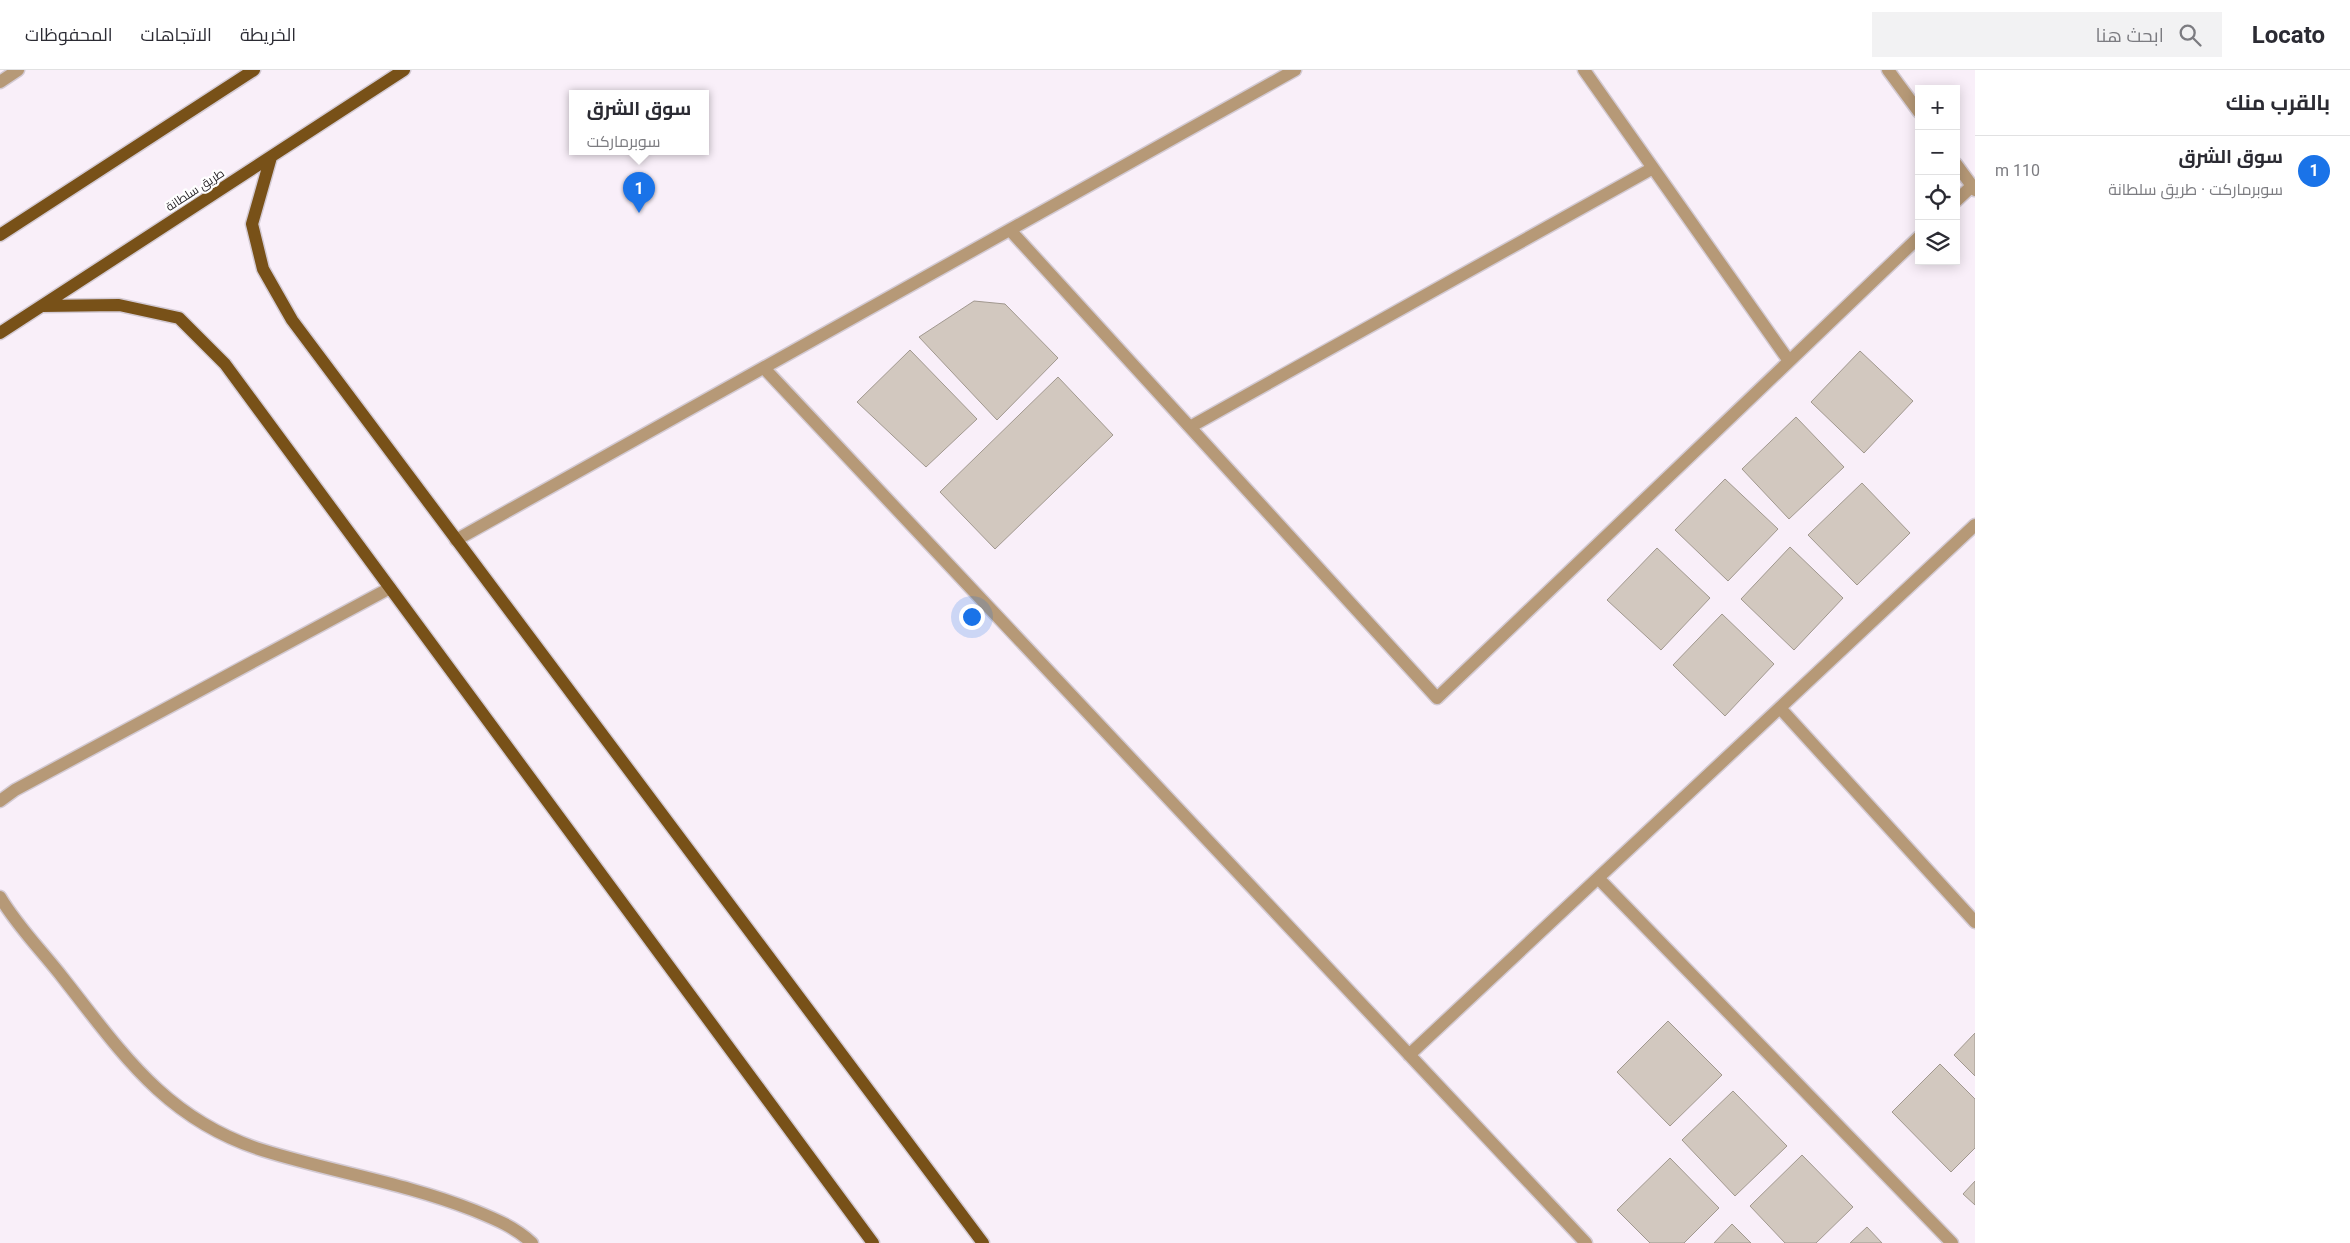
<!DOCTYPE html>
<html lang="ar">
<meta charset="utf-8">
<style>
:root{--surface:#fff;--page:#f2f2f3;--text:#2b2b33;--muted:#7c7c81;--line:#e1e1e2;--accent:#1a73e8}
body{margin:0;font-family:Roboto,Cairo,sans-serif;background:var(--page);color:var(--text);direction:rtl}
.controls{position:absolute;right:15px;top:15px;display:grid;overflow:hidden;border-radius:0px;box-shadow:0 2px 12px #0003}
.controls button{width:45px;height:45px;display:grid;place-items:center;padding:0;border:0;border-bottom:1px solid var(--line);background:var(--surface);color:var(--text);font:25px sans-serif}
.you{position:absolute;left:971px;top:546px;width:18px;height:18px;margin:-12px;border:4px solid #fff;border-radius:50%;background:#1a73e8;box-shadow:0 0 0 8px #1a73e833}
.badge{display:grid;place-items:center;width:32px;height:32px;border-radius:50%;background:var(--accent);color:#fff;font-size:16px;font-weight:700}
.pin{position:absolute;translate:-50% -41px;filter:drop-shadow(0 1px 2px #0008)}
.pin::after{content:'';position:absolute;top:26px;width:18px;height:15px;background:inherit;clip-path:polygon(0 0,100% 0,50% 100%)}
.popup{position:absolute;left:569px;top:20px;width:140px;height:65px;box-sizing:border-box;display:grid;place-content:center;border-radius:0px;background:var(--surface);filter:drop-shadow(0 1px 4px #0005);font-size:16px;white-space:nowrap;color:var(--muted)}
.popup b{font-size:19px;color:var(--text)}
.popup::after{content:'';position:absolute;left:50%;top:100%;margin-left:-10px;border:10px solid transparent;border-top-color:var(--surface)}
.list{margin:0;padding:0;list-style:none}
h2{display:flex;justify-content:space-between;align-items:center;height:65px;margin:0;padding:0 20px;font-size:21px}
h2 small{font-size:16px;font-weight:400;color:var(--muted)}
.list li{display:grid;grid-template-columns:32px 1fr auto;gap:15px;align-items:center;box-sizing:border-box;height:70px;padding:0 20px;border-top:1px solid var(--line)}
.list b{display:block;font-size:19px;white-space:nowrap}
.list p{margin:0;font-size:16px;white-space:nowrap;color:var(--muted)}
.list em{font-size:16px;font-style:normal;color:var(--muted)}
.icon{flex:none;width:28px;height:28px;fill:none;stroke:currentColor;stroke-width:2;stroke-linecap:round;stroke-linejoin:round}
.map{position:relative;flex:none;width:1975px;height:1173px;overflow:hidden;direction:ltr}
header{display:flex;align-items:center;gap:30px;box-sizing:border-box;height:70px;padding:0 25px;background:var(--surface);border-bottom:1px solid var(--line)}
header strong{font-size:24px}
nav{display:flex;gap:28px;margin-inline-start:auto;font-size:18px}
.search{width:350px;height:45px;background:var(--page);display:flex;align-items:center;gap:12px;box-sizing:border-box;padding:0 18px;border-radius:0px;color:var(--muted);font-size:19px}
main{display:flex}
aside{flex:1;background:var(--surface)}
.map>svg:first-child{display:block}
.building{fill:#d2c8bf;stroke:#a1988f}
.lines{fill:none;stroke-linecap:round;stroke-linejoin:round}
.minor-casing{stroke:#d3cad3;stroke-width:15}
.major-casing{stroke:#d3cad3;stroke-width:15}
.minor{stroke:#b69977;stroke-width:12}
.major{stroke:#785118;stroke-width:12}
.labels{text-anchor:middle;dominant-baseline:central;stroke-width:4.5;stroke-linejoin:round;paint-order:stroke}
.street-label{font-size:12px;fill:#282428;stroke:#fff}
</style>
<header>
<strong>Locato</strong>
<div class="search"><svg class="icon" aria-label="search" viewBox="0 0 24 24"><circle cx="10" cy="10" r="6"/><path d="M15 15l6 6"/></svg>ابحث هنا</div>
<nav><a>الخريطة</a><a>الاتجاهات</a><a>المحفوظات</a></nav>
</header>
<main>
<aside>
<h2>بالقرب منك<small></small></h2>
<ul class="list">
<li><span class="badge">1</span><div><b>سوق الشرق</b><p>سوبرماركت · طريق سلطانة</p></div><em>110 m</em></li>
</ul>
</aside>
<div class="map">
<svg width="1975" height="1173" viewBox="0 0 1975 1173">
<rect width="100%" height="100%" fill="#f9eff9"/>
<!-- building -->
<path class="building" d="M974,231L1005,234L1058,288L997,350L919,267Z
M910,280L977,349L926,397L857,332Z
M1860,281L1913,331L1864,383L1811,332Z
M1058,307L1113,365L995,479L940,422Z
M1796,347L1844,397L1789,449L1742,399Z
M1725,409L1778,459L1728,511L1675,460Z
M1862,413L1910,463L1857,515L1808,465Z
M1790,477L1843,528L1794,580L1741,529Z
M1657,478L1710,528L1661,580L1607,530Z
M1722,544L1774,594L1725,646L1673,595Z
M1668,951L1722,1005L1670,1056L1617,1002Z
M1975,963V1006L1954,985Z
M1940,994L1975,1029V1078L1951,1102L1892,1042Z
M1733,1021L1787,1076L1735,1126L1682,1070Z
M1802,1085L1853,1137L1816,1173H1785L1750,1136Z
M1670,1088L1719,1138L1684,1173H1650L1617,1140Z
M1975,1111V1135L1963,1124Z
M1732,1154L1751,1173H1714Z
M1867,1157L1882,1173H1850Z"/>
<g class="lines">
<!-- minor casing -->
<g class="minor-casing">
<path id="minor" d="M1584,0L1789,291
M1888,0L1919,42
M0,12L18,0
M1956,94L1975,120
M1956,131L1972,116
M1010,160L1437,628L1919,167
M764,298L1586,1173
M1190,357L1653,98
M456,470L1295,0
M1780,638L1975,852
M0,731L15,720L390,518
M1598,808L1952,1173
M0,827C17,856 42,881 63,908C122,983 165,1049 262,1080C332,1102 405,1113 473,1140C495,1149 515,1157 532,1173
M1409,985L1975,455"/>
</g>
<!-- major casing -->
<g class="major-casing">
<path id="major" d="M271,87L252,154L263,199L292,250L983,1173
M0,165L254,0
M42,236L119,235L179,248L225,294L873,1173
M0,263L404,0"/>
</g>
<!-- minor -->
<use href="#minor" class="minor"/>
<!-- major -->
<use href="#major" class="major"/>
</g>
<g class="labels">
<!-- street labels -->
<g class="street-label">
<text transform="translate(195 120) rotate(-33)">طريق سلطانة</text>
</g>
</g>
</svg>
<div class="controls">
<button>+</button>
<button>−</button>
<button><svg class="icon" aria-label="locate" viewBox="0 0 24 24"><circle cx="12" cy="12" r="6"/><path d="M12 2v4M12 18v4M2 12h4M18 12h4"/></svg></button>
<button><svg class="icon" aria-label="layers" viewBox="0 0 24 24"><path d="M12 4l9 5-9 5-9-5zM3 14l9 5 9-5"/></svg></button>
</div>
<div class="you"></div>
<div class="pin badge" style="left:639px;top:143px">1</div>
<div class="popup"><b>سوق الشرق</b>سوبرماركت</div>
</div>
</main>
